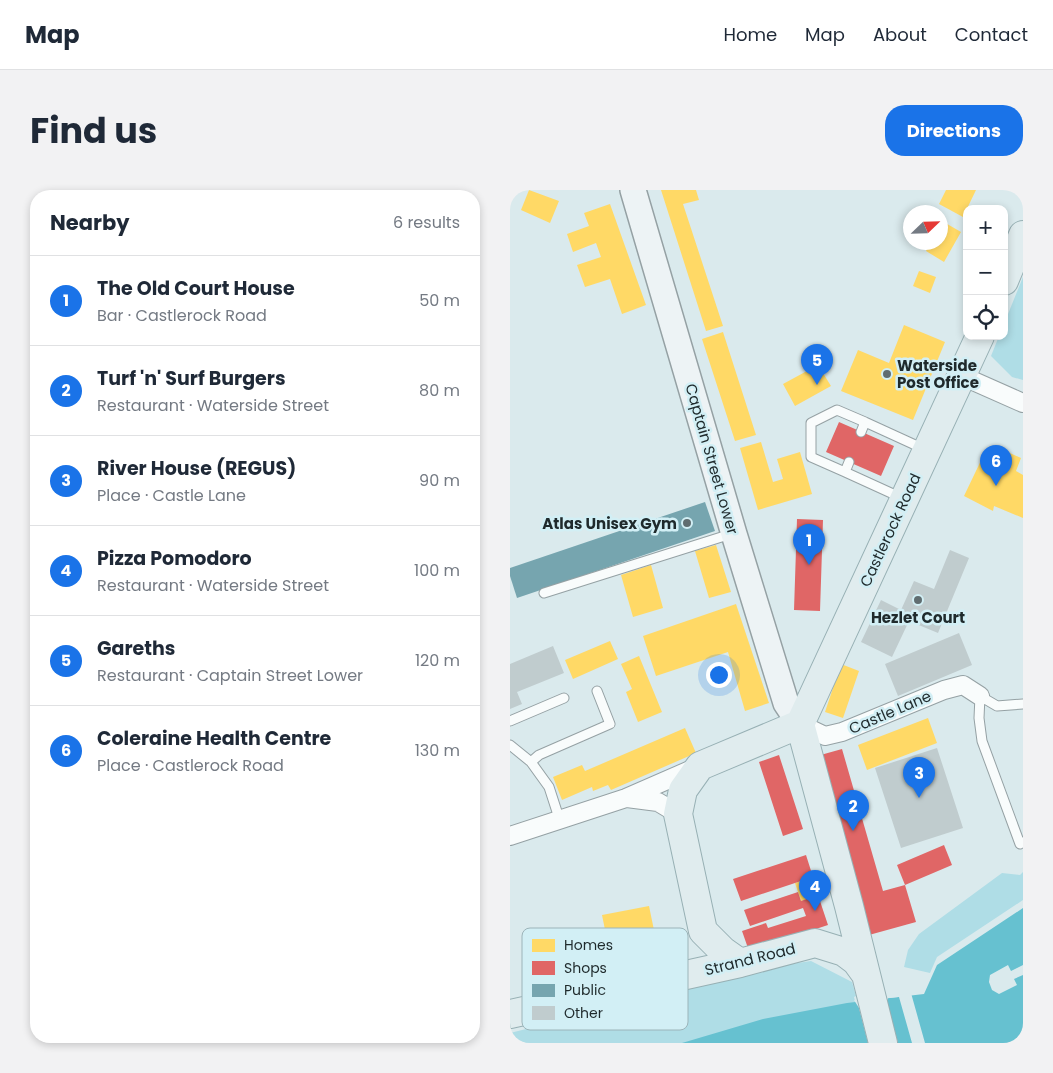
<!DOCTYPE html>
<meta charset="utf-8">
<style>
:root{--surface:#fff;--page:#f2f2f3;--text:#1f2937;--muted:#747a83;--line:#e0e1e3;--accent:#1a73e8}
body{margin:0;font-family:Poppins,sans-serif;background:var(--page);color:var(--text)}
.controls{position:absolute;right:15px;top:15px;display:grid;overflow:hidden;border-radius:10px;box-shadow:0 2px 8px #0003}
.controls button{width:45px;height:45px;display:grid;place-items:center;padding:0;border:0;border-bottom:1px solid var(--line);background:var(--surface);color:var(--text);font:25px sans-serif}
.compass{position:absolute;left:393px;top:15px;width:45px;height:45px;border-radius:50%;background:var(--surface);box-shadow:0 2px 8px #0003;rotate:67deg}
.you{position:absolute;left:208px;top:484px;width:18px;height:18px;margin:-12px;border:4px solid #fff;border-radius:50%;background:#1a73e8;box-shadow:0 0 0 8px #1a73e833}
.badge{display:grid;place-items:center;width:32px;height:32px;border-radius:50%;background:var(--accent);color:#fff;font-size:16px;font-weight:700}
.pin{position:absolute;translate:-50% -41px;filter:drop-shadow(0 1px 2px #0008)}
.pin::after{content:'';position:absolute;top:26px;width:18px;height:15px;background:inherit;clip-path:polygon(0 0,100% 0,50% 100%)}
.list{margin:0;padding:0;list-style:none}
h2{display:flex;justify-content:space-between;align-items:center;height:65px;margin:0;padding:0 20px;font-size:21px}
h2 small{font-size:16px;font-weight:400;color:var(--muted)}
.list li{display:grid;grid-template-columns:32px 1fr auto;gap:15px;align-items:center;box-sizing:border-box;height:90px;padding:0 20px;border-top:1px solid var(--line)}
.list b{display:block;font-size:19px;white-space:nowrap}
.list p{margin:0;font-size:16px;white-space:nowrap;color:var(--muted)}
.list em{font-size:16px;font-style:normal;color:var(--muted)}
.icon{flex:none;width:28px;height:28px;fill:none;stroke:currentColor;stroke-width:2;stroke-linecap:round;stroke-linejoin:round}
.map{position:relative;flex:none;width:513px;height:853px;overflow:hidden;border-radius:20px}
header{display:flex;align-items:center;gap:30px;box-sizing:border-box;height:70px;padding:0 25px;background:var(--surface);border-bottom:1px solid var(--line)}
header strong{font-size:24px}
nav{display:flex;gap:28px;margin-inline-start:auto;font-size:18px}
.intro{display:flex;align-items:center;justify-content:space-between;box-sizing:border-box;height:120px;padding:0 30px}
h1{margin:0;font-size:35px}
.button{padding:12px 22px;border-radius:20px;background:var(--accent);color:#fff;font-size:18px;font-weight:700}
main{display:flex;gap:30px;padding:0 30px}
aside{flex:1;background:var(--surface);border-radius:20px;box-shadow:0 2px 8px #0003}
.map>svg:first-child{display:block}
.green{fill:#afdde6}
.water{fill:#66c1d0}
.pier{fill:#daeaed}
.homes{fill:#ffd966}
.shops{fill:#e06666}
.public{fill:#76a5af}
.building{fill:#c0ccce}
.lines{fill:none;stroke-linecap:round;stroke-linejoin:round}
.service-casing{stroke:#95a1a4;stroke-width:11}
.minor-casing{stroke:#95a1a4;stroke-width:20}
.secondary-casing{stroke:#95a1a4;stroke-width:28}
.primary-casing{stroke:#97b0b4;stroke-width:30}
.service{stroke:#f9fcfc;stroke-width:9}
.minor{stroke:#f9fcfc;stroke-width:18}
.secondary{stroke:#edf3f5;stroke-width:25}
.primary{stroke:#e0ecee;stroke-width:28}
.poi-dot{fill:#606d70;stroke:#d2eff5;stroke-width:2}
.labels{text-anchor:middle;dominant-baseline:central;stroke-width:5;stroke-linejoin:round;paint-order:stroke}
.poi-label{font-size:15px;font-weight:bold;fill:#1f2a2c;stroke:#d2eff5;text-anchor:start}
.street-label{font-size:15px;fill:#1f2a2c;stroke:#d2eff5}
.key{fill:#d2eff5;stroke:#9cb4b9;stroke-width:1}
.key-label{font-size:14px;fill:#1f2a2c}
</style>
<header>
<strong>Map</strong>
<nav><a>Home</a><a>Map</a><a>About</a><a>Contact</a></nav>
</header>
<div class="intro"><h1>Find us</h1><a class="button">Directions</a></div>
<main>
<aside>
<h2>Nearby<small>6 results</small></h2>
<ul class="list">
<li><span class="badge">1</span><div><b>The Old Court House</b><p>Bar · Castlerock Road</p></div><em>50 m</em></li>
<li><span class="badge">2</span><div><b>Turf 'n' Surf Burgers</b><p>Restaurant · Waterside Street</p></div><em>80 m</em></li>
<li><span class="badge">3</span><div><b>River House (REGUS)</b><p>Place · Castle Lane</p></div><em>90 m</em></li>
<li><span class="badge">4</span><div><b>Pizza Pomodoro</b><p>Restaurant · Waterside Street</p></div><em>100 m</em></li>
<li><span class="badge">5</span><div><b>Gareths</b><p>Restaurant · Captain Street Lower</p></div><em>120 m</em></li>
<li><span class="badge">6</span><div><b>Coleraine Health Centre</b><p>Place · Castlerock Road</p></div><em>130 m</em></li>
</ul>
</aside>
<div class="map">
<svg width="513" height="853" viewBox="0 0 513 853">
<rect width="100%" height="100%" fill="#daeaed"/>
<!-- green -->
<path class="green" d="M513,87V190L502,187L481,166L489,146H494V134Z
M513,682V710L427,767L420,783L394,777L398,760L409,744L492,683L510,685Z
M301,771L342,792L346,806L344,807L346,815L197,853H0V843L274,775Z"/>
<!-- water -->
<path class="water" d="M513,718V853H172L253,829L337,813L414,804L427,775Z"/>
<!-- pier -->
<path class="pier" d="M498,775L501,781L513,775V785L504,789L507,795L489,804L482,800L479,792L480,785Z
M401,803L415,853H402L389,807L378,808L377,811L388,853H358L349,818L344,810Z"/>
<!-- homes -->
<path class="homes" d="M19,0L49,11L40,33L11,20Z
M151,0H186L189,10L173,14L213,136L196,141Z
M436,0H466L453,27L429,14Z
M100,14L136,115L112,124L100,89L75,97L67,75L91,67L86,53L63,62L57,44L79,36L74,23Z
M432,31L451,42L434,72L416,61L420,52H431V34Z
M409,81L426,87L420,103L403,96Z
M394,135L435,152L403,230L331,201L348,160L379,173Z
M213,142L246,245L225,251L192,149Z
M308,175L321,196L285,216L273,194Z
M251,252L263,292L273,289L267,269L290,262L302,304L248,320L230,258Z
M489,258L511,268L506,281L513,285V328L484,316L483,321L454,306L476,260L486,263Z
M206,355L221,402L199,408L185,361Z
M141,375L153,418L123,427L111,385Z
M226,414L259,513L235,521L218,462L146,486L133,446Z
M100,451L108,469L63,489L55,470Z
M129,466L152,522L128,532L116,502L122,499L111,474Z
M331,474L349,481L333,528L315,522Z
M418,528L427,553L357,580L348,555Z
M175,538L186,563L101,600L98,595L83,601L82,597L52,610L43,587L72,575L75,581Z
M303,687L309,705L291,711L285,693Z
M139,716L145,745L125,749L130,774L103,779L92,725Z"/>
<!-- shops -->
<path class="shops" d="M329,232L384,256L371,286L316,262Z
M287,329L313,330L310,421L284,420Z
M332,559L373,701L395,695L406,732L359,745L307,566Z
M269,565L293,639L273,646L249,572Z
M434,655L442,675L395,695L387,675Z
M296,665L303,687L231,711L223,689Z
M288,702L291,711L308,705L318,735L239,761L232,741L256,733L258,738L296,726L293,718L240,736L234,720Z"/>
<!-- public -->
<path class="public" d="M195,312L205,341L7,408L0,386V378Z"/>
<!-- building -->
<path class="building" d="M440,360L459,368L428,443L399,431L382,467L351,452L371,410L391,420L404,391L424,399Z
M449,443L462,475L388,506L375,474Z
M43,456L54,483L7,502L12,514L0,519V474Z
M427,558L453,638L391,658L365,578Z"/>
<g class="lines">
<!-- service casing -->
<g class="service-casing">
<path id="service" d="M351,242L355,232L414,259
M339,272L335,282L392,308
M335,282L301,267V233L327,220L355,232
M34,403L221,344
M513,514L487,516L470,506L469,528L472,551L510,654L513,652
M0,531L54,508
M0,555L21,572
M50,631L39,597L21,572L29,565L100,534L87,501"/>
</g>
<!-- minor casing -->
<g class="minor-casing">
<path id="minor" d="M452,186L513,213
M290,534L315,546L332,542L434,500L453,495L470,506
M117,608L148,612L168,624
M0,646L116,608L187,577"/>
</g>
<!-- secondary casing -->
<g class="secondary-casing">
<path id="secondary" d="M123,0L224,344L276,513L290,534"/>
</g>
<!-- primary casing -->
<g class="primary-casing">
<path id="primary" d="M494,91L513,45
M290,534L470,146
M290,534L339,716L373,853
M230,773L213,761L193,741L168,624L173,600L190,576L290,534
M0,824L230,773L305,753L334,762L346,771L354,782"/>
</g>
<!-- service -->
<use href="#service" class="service"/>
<!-- minor -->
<use href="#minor" class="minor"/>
<!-- secondary -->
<use href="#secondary" class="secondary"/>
<!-- primary -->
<use href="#primary" class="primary"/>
</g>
<!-- markers -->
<g class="poi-dot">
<circle cx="377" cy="184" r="5"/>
<circle cx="177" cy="333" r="5"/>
<circle cx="408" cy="410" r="5"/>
</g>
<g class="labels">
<!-- poi labels -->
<g class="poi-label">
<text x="387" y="175">Waterside<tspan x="387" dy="17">Post Office</tspan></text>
<text x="167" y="333" text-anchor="end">Atlas Unisex Gym</text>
<text x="408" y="427" text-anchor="middle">Hezlet Court</text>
</g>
<!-- street labels -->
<g class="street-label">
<text transform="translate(202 269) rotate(74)">Captain Street Lower</text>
<text transform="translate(380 340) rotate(-65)">Castlerock Road</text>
<text transform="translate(380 522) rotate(-23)">Castle Lane</text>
<text transform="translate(240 769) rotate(-14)">Strand Road</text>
</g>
</g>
<!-- legend -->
<rect x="12" y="738" width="166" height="102" rx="8" class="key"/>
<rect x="22" y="749" width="23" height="13" fill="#ffd966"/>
<rect x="22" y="771" width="23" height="14" fill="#e06666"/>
<rect x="22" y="794" width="23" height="13" fill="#76a5af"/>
<rect x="22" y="816" width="23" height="14" fill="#c0ccce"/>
<g class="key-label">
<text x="54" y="760">Homes</text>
<text x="54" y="783">Shops</text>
<text x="54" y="805">Public</text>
<text x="54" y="828">Other</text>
</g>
</svg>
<div class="controls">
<button>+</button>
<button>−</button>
<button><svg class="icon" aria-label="locate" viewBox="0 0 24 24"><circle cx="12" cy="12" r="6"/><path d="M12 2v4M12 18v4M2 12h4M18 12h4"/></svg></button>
</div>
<svg class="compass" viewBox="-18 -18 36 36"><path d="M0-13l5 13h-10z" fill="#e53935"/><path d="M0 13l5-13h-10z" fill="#747a83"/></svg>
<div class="you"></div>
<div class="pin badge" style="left:299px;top:375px">1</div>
<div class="pin badge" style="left:343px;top:641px">2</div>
<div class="pin badge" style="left:409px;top:608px">3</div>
<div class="pin badge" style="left:305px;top:721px">4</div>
<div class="pin badge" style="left:307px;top:195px">5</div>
<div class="pin badge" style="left:486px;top:296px">6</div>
</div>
</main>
